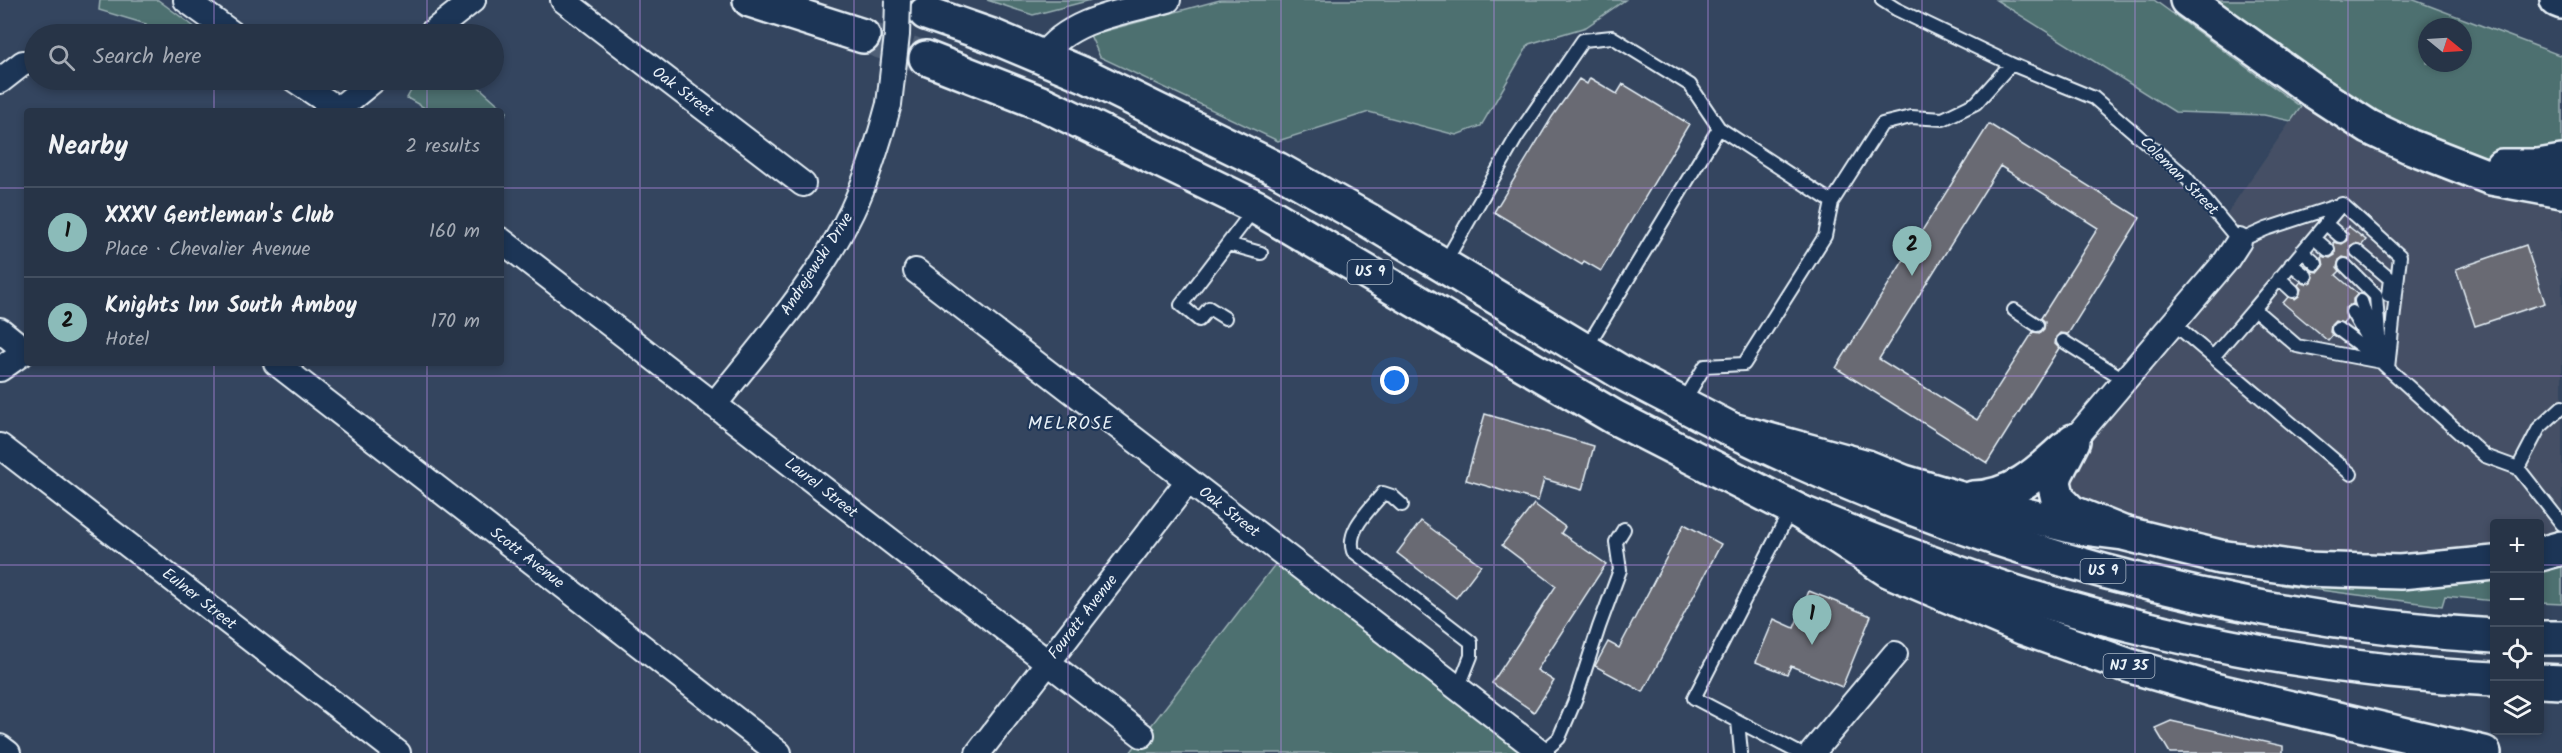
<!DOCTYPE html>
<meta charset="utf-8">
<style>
:root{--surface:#273447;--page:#2f3c4e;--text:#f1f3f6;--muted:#a4aab4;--line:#434f60;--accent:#8bbbb9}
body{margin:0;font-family:Kalam,sans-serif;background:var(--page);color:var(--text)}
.controls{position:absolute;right:18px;bottom:18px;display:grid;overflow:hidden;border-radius:6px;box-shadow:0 3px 9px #0003}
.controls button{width:54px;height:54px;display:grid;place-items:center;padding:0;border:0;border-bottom:2px solid var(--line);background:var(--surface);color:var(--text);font:30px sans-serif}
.compass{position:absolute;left:2418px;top:18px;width:54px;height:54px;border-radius:50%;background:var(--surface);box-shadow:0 3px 9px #0003;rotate:108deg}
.you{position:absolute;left:1395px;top:381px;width:21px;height:21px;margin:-15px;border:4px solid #fff;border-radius:50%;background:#1a73e8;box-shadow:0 0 0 9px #1a73e833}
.badge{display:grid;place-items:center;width:39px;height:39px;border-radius:50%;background:var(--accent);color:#111;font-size:20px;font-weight:700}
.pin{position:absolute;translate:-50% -50px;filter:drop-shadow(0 2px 3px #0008)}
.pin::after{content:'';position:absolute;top:32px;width:21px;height:18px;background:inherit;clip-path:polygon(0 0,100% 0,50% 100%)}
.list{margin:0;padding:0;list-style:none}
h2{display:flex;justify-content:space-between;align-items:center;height:78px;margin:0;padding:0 24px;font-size:26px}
h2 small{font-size:20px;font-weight:400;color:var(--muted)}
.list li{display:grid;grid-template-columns:39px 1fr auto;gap:18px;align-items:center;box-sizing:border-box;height:90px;padding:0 24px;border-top:2px solid var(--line)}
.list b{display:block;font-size:22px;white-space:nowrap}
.list p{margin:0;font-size:20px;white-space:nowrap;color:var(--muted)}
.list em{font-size:20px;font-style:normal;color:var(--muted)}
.icon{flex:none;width:33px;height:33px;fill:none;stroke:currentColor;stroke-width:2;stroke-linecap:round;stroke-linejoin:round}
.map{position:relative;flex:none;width:2562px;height:753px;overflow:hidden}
.search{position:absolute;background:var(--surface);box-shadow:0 3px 9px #0003;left:24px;top:24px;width:480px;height:66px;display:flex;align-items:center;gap:15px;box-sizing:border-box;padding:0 21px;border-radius:33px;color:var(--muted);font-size:22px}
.panel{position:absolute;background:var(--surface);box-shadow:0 3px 9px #0003;left:24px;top:108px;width:480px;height:258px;border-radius:6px}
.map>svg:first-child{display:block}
.built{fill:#445065}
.green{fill:#4d6f6f;stroke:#9ab0b4;stroke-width:1.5;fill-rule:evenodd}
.building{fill:#696b73;stroke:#e8f1f8;stroke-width:1.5;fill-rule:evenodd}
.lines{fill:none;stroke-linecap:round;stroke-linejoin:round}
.trunk-tunnel{stroke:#4f5f76;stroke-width:33;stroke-dasharray:33 16;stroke-linecap:butt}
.service-casing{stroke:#e8f1f8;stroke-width:16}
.minor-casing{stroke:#e8f1f8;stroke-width:28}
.trunk-casing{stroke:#e8f1f8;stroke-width:38}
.motorway-casing{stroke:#e8f1f8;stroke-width:38}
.service{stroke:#1d3557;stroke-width:12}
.minor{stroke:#1d3557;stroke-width:24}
.trunk{stroke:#1d3557;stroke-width:33}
.motorway{stroke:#1d3557;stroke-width:33}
.minor-bridge-casing{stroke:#e8f1f8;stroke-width:28;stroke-linecap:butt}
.minor-bridge{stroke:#1d3557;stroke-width:24}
.grid{fill:none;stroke:#ac85d9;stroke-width:1.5;stroke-opacity:0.55}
.labels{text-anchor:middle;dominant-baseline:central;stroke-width:4.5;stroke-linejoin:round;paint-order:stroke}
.shield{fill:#1d3557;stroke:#abb9c8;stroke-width:1.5}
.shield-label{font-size:15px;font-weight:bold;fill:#e8f1f8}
.street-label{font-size:16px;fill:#e8f1f8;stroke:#1d3557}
.neighbourhood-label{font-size:18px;letter-spacing:1.5px;fill:#e8f1f8;stroke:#1d3557}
</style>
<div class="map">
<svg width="2562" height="753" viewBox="0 0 2562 753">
<rect width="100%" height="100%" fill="#34455f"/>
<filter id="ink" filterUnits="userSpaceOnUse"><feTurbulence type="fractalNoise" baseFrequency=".0167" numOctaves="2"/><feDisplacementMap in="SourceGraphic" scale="12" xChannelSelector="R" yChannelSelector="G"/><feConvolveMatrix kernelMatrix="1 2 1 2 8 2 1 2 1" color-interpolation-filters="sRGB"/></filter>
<g filter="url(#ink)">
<!-- built -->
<path class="built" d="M2312,90L2562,191V548L2540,554V524H2494V563L2400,572L2080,517L2056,474L2234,250L2223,219Z"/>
<!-- green -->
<path class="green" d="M100,0H158L204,34H141L146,24L99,10Z
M987,0H1091L1033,15Z
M1220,0H1625L1586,27L1529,44L1481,126L1456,135L1369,112L1278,141L1100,57L1090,35Z
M1996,0H2154L2301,107L2291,121L2264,115L2175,112Z
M2209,0H2414L2562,56V152L2511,158L2482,156L2459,151L2386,121ZM2427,27H2463V63H2427Z
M417,80H471L507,112L501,120V111H430L407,98Z
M1283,554L1542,753H1130Z
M2562,563V604L2540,603V568Z
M2494,575V601L2445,596L2442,606L2282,585L2283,579Z"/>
<!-- building -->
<path class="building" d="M1590,78L1617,94L1623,84L1689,124L1601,271L1584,261L1582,265L1494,212L1552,117L1579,79L1587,84Z
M1989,124L2140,218L2068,334L2060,333L2056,337L2055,344L2059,348L1987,463L1836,368ZM2000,166L2098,228L2041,318L2045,322L2044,329L2040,333L2033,332L1977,420L1879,359Z
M2348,226L2366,240L2362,245L2355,243L2350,246V259L2343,257L2339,260L2337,267L2340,271L2336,275L2358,294L2353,299V304L2345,308L2346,319L2343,323L2335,321L2331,325L2330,332L2333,335L2328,341L2283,303L2288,297L2295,299L2299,296L2301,289L2298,285L2301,282L2305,284L2312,282L2314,277L2312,271L2319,272L2324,266L2322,256L2330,258L2335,255L2334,242L2342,244L2347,241L2348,234L2345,230Z
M2526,245L2545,303L2475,326L2456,269Z
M1485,414L1594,446L1582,490L1544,479L1538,501L1466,480Z
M1534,504L1565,527L1561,533L1606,564L1537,670L1554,681L1534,712L1492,683L1556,586L1502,545Z
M1421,521L1481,565L1456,598L1397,553Z
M1684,524L1721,544L1643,692L1595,666L1608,642L1619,648Z
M1809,591L1871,616L1842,687L1791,666L1787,674L1756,662L1774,619L1794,628Z
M2171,721L2283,746V753H2170L2155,728Z"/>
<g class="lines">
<!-- trunk-tunnel -->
<path class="trunk-tunnel" d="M863,36L926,58"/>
<!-- service casing -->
<g class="service-casing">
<path id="service" d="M1882,0L1896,9L2011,64L2094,98L2185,176L2239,241L2266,229L2342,204
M2342,204L2400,256L2388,368
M2326,224L2340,236
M2314,238L2328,250
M1228,244L1261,253
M2302,251L2316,264
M2357,251L2390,279L2388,295
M1444,264L1516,138L1583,40L1612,37L1690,85L1719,128
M2291,264L2306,276
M2345,265L2376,296L2381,362
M2279,278L2293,291
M2361,301L2375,343
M2254,309L2342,204
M2014,310L2037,325
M2352,312L2368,340
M1225,318L1209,308L1199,320L1181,305L1255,208
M2173,323L2213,357L2254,309L2297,346L2381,362L2485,456L2518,468
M2338,329L2378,359
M2063,341L2125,380
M1585,350L1719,128L1832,202
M2213,357L2351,474
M1683,403L1705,366L1744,364L1825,236L1832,202L1882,124L1911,117L1943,119L1976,103L2011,64
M2562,407L2539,428L2518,468L2562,524
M1402,505L1392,496L1383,493C1371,509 1346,529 1353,551L1471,642V656L1458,689
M1791,509L1694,698L1799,753
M1738,721L1741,753
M1542,753L1559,738L1576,698L1599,627L1620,570L1616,542L1624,529"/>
</g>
<!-- minor casing -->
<g class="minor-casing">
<path id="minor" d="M186,0L233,34
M563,0L803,184
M430,34L473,0
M1042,57C1069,18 1125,12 1168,0
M295,80L341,111
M0,81L23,63
M336,111L374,80
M501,240L1142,735
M916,271L1542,753
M0,330L26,351
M276,363L779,753
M0,369L27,350
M714,405C763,343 817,283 852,211C868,177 879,141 889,104
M2073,441L2226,261L2239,241
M0,446L398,753
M0,747L8,753
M978,753L1188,481
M1812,753L1895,654"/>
</g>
<!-- trunk casing -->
<g class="trunk-casing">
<path id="trunk" d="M750,0L863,36
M926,13L992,36L1087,76L1277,169L1368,220L1624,374L1732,430L1867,467L1904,482L1961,499L2075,527L2123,533
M926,58L1046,105L1256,207L1614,417L1800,512L1888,570L2024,628L2127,665L2214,690L2484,753
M2073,441L2056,474L2054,482L2058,499L2071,512L2123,533L2220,557L2304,569L2400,572L2494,563
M1973,498C2012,497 2037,474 2065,448
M2540,554L2562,548"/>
</g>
<!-- motorway casing -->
<g class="motorway-casing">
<path id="motorway" d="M2187,0L2312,90L2369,127L2409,146L2491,178L2562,191
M2557,0L2562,2
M2502,166H2538L2562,162
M1732,430C1970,546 2229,621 2494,636
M1800,512C1876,543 1952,573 2030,597C2180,642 2338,672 2494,679
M2540,638H2562
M2540,681L2562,682"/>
</g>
<!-- service -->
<use href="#service" class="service"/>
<!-- minor -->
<use href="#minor" class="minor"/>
<!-- trunk -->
<use href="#trunk" class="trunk"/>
<!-- motorway -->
<use href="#motorway" class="motorway"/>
<!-- minor-bridge casing -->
<g class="minor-bridge-casing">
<path id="minor-bridge" d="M889,104L897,35L898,0"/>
</g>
<!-- minor-bridge -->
<use href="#minor-bridge" class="minor-bridge"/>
</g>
</g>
<!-- grid -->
<path class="grid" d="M214,0V34M427,0V34M640,0V753M854,0V753M1068,0V753M1281,0V753M1494,0V753M1708,0V753M1922,0V753M2135,0V753M2348,0V753M214,80V111M427,80V111M0,188H27M501,188H2562M214,363V753M427,363V753M0,376H2562M0,565H2494M2540,565H2562"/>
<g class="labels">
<!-- shield labels -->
<g class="shield">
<rect x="1347.5" y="260" width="45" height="24" rx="4.5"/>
<rect x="2080.5" y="559" width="45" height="24" rx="4.5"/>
<rect x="2103.5" y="654" width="51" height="24" rx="4.5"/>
</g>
<g class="shield-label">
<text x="1370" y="272">US 9</text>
<text x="2103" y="571">US 9</text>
<text x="2129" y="666">NJ 35</text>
</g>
<!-- street labels -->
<g class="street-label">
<text transform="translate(683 92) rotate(37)">Oak Street</text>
<text transform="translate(2179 176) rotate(45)">Coleman Street</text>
<text transform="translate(817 264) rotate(-57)">Andrejewski Drive</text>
<text transform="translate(821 488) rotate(38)">Laurel Street</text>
<text transform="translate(1229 512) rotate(38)">Oak Street</text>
<text transform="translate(527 558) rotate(38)">Scott Avenue</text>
<text transform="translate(199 599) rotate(38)">Eulner Street</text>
<text transform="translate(1083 617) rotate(-52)">Fouratt Avenue</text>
</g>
<!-- neighbourhood labels -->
<g class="neighbourhood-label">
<text x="1071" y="424">MELROSE</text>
</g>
</g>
</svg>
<div class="controls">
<button>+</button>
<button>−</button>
<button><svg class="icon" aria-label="locate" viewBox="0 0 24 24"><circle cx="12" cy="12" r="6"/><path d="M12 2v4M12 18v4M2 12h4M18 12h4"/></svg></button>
<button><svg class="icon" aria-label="layers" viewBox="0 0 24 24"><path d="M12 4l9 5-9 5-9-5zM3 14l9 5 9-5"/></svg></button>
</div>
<svg class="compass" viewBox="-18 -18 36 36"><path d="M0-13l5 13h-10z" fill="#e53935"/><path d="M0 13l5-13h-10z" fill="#a4aab4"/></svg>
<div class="you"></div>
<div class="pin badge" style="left:1812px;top:645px">1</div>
<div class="pin badge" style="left:1912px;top:276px">2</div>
<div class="search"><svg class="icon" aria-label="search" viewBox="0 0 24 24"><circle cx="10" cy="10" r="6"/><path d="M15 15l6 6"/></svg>Search here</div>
<section class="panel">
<h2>Nearby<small>2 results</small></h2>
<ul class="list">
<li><span class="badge">1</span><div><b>XXXV Gentleman's Club</b><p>Place · Chevalier Avenue</p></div><em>160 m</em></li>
<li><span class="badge">2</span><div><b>Knights Inn South Amboy</b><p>Hotel</p></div><em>170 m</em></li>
</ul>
</section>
</div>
